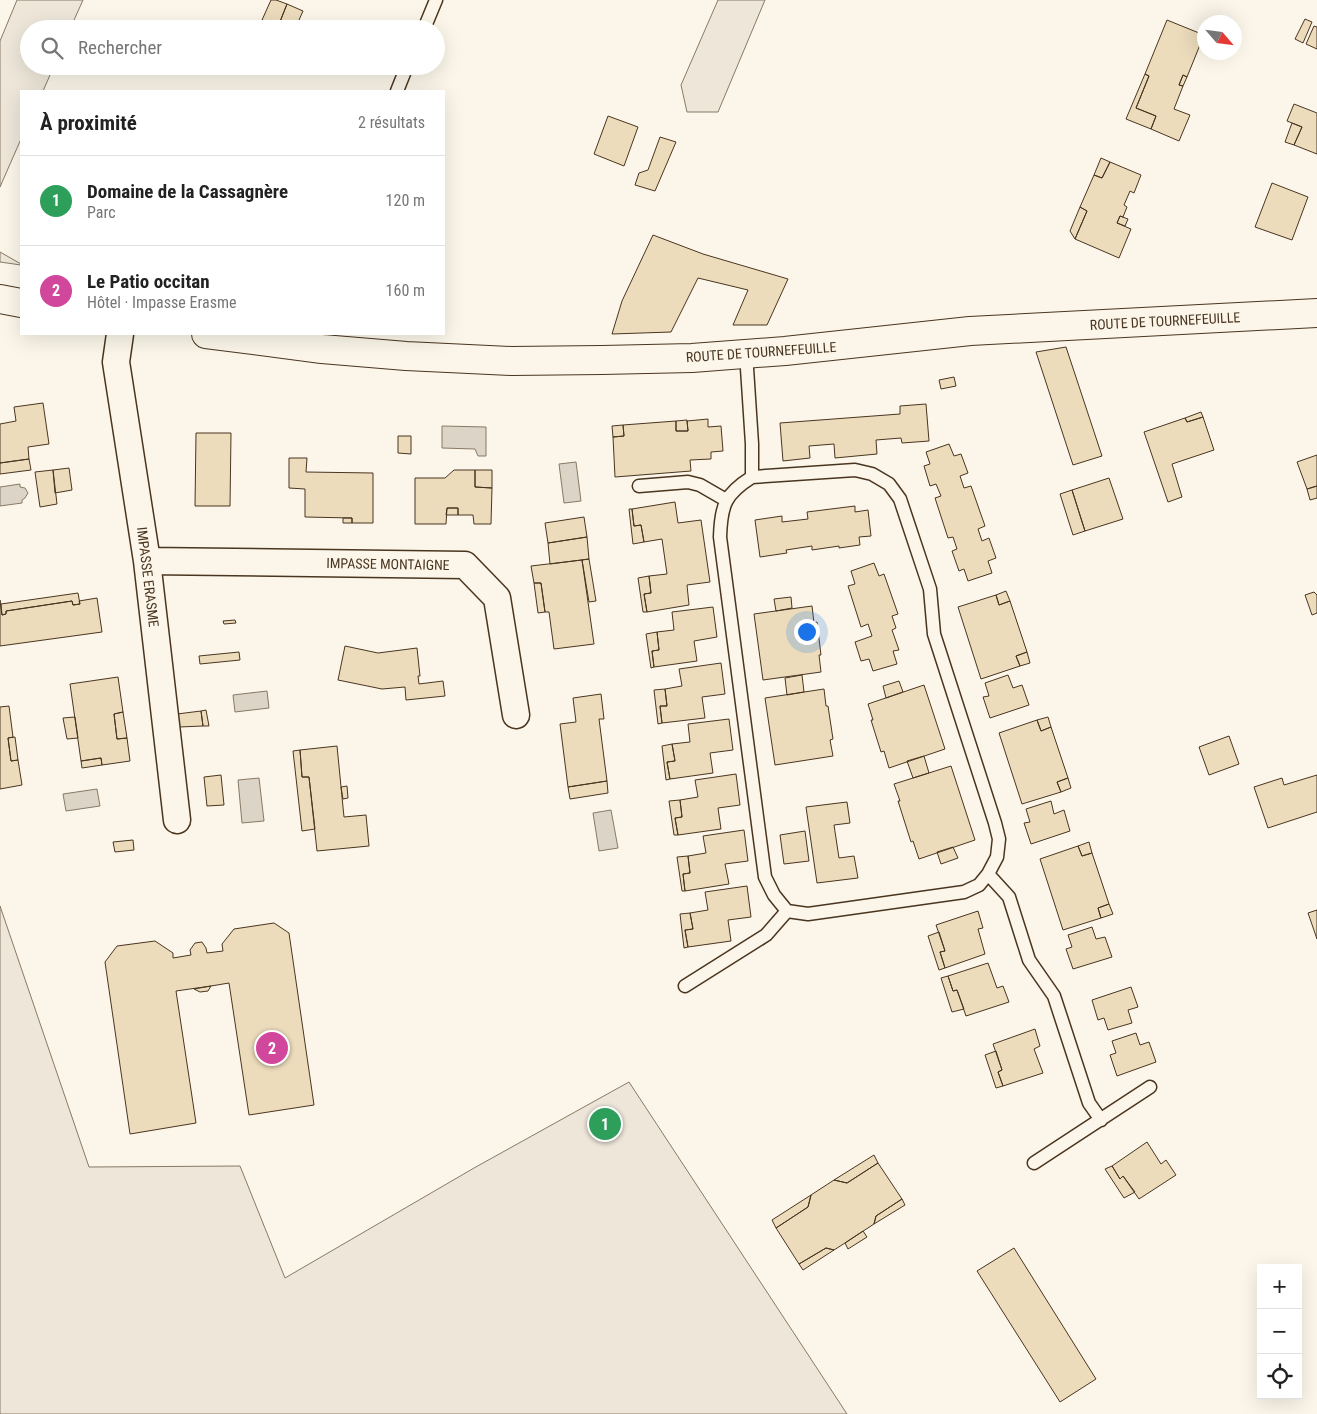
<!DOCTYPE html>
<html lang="fr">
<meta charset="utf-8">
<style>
:root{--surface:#fff;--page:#f2f2f2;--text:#222;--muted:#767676;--line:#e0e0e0;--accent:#c62828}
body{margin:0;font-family:"Roboto Condensed",sans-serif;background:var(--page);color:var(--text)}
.controls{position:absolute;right:15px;bottom:15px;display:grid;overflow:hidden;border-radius:0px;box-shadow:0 5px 20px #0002}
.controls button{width:45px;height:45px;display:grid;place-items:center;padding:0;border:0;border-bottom:1px solid var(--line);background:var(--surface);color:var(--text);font:25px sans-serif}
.compass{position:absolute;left:1197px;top:15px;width:45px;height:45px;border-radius:50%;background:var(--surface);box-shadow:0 5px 20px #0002;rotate:118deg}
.you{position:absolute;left:806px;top:631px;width:18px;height:18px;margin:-12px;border:4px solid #fff;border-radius:50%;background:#1a73e8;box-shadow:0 0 0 8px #1a73e833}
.badge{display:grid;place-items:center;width:32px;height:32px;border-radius:50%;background:var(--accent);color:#fff;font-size:16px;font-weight:700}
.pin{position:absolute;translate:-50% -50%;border:2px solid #fff;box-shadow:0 1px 5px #0006}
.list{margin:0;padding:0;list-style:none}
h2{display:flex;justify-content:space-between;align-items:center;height:65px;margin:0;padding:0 20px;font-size:21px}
h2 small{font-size:16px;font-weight:400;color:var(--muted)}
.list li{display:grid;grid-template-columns:32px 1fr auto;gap:15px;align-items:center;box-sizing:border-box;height:90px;padding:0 20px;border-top:1px solid var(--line)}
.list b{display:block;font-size:19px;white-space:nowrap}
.list p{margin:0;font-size:16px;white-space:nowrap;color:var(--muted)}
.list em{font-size:16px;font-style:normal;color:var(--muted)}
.icon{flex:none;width:28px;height:28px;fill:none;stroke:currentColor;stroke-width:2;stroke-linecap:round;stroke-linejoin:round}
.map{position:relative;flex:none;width:1317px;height:1414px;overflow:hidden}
.search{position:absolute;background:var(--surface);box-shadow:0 5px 20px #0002;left:20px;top:20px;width:425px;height:55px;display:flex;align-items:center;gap:12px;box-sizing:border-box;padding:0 18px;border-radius:28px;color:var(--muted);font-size:19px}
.panel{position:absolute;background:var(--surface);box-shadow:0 5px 20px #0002;left:20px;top:90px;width:425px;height:245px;border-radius:0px}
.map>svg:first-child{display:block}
.green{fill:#ede6d9;stroke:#887966}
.water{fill:#dcd4c6;stroke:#887966}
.building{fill:#ecdcbc;stroke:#4a3520}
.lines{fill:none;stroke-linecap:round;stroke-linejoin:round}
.lane-casing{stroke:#4a3520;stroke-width:15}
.street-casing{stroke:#4a3520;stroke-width:29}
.secondary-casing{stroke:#4a3520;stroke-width:30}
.lane{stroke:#fbf6e9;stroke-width:12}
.street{stroke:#fbf6e9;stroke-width:26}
.secondary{stroke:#fbf6e9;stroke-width:28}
.labels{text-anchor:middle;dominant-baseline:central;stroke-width:4;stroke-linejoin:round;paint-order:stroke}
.street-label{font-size:14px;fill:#4a3520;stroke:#fbf6e9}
</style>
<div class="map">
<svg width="1317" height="1414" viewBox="0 0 1317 1414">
<rect width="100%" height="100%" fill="#fbf6e9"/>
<!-- green -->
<path class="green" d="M17,0H83L70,29H29V66H54L43,91H21V139L0,187V41Z
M718,0H765L718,112H687L681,85Z
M0,252L21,264V265L0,262Z
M0,906L89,1167L240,1166L285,1278L474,1168L629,1082L847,1414H0Z"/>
<!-- water -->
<path class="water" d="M442,426L486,427V456H478L475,449L442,448Z
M576,462L581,501L564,503L559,464Z
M20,484V487L25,488L28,493L25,498L22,500V503L0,506V487Z
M267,691L269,708L235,712L233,695Z
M259,778L264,821L242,823L238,780Z
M97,789L100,806L66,811L63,794Z
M611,810L618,848L599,851L593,813Z"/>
<!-- building -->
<path class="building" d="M271,0H276L287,4L278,27L262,20Z
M287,4L303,11L295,29H289L279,24Z
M1305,19L1312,22L1303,43L1295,39Z
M1167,20L1204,35L1187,77L1183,75L1179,85L1183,86L1174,109L1190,115L1179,141L1151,129L1156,116L1136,108L1149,76L1145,74Z
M279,24L289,29H277Z
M1314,26L1317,27V49L1306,44Z
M1145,74L1149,76L1136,108L1156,116L1151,129L1126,119Z
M1183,75L1187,77L1183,86L1179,85Z
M1294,104L1317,113V154L1294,145L1302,127L1287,121Z
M608,116L638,127L624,166L594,154Z
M1292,123L1302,127L1294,145L1285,142Z
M660,137L676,142L655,191L635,185L639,173L648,170Z
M1101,158L1110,162L1102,178L1094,175Z
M1110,162L1141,175L1134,193L1130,191L1124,205L1127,207L1123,217L1120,216L1117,223L1131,229L1119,258L1075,239L1087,211L1080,207L1094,175L1102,178Z
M1272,183L1308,197L1292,240L1255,227Z
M1080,207L1087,211L1075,239L1070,231Z
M1120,216L1128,219L1125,226L1117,223Z
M653,235L703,254L788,279L767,325H733L748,290L698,278L671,332L612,334L622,301Z
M1066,347L1102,456L1073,465L1036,352Z
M954,377L956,386L941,389L939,380Z
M43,403L49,444L28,447L29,459L0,463V424L16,421L14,407Z
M926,404L929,441L902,443L901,438L876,440L877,454L835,458L834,444L809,446L810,458L783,461L780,423L900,414V406Z
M1201,412L1203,417L1187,422L1185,418Z
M1203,417L1214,450L1172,464L1182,497L1168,502L1144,432L1185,418L1187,422Z
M708,419V427L721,426L723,451L711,452V459L690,460L691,471L615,477L613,437L624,436L623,425L676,421V431H688L687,421Z
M687,420L688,431H676V421Z
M623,425L624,436L613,437L612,426Z
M196,433H231L230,506H195Z
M398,436H411V454L398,453Z
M949,444L954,456L961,454L968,473L960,476L964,488L971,486L985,526L978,529L982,541L989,538L996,558L988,561L992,573L968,581L964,569L959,571L952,551L957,549L953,537L948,538L935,498L941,496L936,484L930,486L924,466L930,464L926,452Z
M1317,455V486L1307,489L1297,462Z
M289,458H307L306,472L373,473V523H352V518L305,517V489L289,488Z
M29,459L31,470L0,474V463Z
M69,468L72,490L55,493L53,470Z
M53,470L57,504L40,507L35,472Z
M454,470H475V487L492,488L491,524H474L473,515H458V508H447L446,524H415V478H445Z
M475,470H492V488L475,487Z
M1109,478L1123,519L1085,531L1072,490Z
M1317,486V498L1310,500L1307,489Z
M1072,490L1085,531L1073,535L1060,494Z
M675,502L678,523L701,520L710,582L687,585L689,605L647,612L644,594L651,593L649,576L667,574L662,539L644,542L641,525L634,526L632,509Z
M855,506V512L868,510L871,536L859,537L860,545L839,548V546L812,550V546L786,550L787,553L760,557L755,520L782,516V522L808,519L807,512Z
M447,508H458V515H446Z
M629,509H632L634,526L641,525L644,542L633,544Z
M584,517L587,537L548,543L545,523Z
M343,518H352V523H343Z
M587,537L589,559L550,564L548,543Z
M589,559L596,601L589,602L582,560Z
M582,560L594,644L554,649L549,612H545L541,583H534L531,566Z
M874,563L879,576L884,574L898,614L892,616L896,628L892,630L899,650L893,651L897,664L873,671L869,659L861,661L855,642L872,636L868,624L861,627L848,586L855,584L851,571Z
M649,576L651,593L644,594L647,612H643L638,578Z
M534,583H541L545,612L538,613Z
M1006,591L1010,601L999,605L996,595Z
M1314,592L1317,595V613L1312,615L1305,595Z
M78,593L80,604L73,605L72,601L6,611V614L2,615L1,604Z
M996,595L999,605L1010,601L1027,652L1016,656L1020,666L981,679L958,607Z
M791,597L792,608L776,611L774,599Z
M97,598L102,632L0,646V600L2,615L6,614V611L72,601L73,605L80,604L79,601Z
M812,606L814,623L817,622L821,655H819L821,672L763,680L754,614Z
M713,607L717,637L694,641L697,661L654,667L652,651L659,650L657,632L674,630L672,612Z
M235,620L236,623L224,624L223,621Z
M657,632L659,650L652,651L654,667L651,668L646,634Z
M345,646L378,653L417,648L420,676H418L419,684L443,681L445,696L406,700L405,687L382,689L338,680Z
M239,652L240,660L200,664L199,656Z
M1027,652L1030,663L1020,666L1016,656Z
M721,663L725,694L702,697L705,718L662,723L660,706H667L665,689L682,686L679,669Z
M802,675L804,692L787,695L785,678Z
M1008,675L1013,688L1022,685L1029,705L990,718L983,697L989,696L985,683Z
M118,677L123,712L114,714L117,739L127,738L130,761L102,765L101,758L81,761L70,684Z
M899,681L903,692L886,698L883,686Z
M924,685L945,749L889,768L884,751L881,752L871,720H873L868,704Z
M665,689L667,706H660L662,723L658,724L654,690Z
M824,689L826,706H828L833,739L830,740L833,756L775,765L765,698Z
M601,694L604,719H599L607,781L568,787L560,724L576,722L573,698Z
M9,706L13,737L8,738L11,761L18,760L22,785L0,789V707Z
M206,710L209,726H203L201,711Z
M201,711L203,726L179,727L177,714Z
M123,712L127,738L117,739L114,714Z
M75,717L78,738L67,739L63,718Z
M1048,717L1051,727L1041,731L1037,720Z
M729,719L733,750L710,753L713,773L670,779L667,762L675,761L672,744L690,742L688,724Z
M1037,720L1041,731L1051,727L1068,778L1057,782L1061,792L1022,804L999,733Z
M1229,736L1239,764L1209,775L1199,747Z
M15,737L18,760L11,761L8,738Z
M672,744L675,761L667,762L670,779L666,780L662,746Z
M337,746L344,817L366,815L369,846L317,851L309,777H302L300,750Z
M300,750L302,777H309L315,829L302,831L293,751Z
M924,756L929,773L913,778L907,761Z
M101,758L102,765L82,768L81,761Z
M951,766L975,840L919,859L913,841L911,842L898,801H900L894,784Z
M736,774L740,805L718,808L721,829L678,835L675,818L682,817L680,800L698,797L695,780Z
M221,775L224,805L207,806L204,777Z
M1317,775V812L1268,828L1254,787L1282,778L1284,785Z
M1068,778L1071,788L1061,792L1057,782Z
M607,781L608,793L570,799L568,787Z
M347,786L348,798L343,799L341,787Z
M680,800L682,817L675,818L678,835H674L669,801Z
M1051,801L1054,814L1064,810L1070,831L1031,844L1024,823L1030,822L1026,809Z
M847,802L850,823L834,825L839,858L854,856L858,878L817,883L806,807Z
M744,830L748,861L725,864L729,884L685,891L683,874L690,873L688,856L706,853L703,836Z
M805,831L809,861L784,864L780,835Z
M133,840L134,850L115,852L113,842Z
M1089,842L1092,853L1082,856L1078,846Z
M1078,846L1082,856L1092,853L1109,904L1098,908L1101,918L1063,930L1040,859Z
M953,847L958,858L941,864L937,852Z
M688,856L690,873L683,874L685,891H682L677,857Z
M747,886L751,917L728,920L731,941L688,947L685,930L693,929L690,913L708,910L705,892Z
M1109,904L1113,914L1101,918L1098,908Z
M1317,910V939L1308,913Z
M978,911L983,928L978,929L985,954L945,968L940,952L945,951L936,925Z
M690,913L693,929L685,930L688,947L684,948L680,914Z
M274,923L289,933L314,1105L249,1115L229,983L211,986L176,991L196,1123L130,1134L105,962L117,946L155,941L173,953V958L191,955L190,950L195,943L202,942L206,948L207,953L223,951L222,944L234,929Z
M1092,927L1096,939L1105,937L1112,957L1073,969L1066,949L1072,947L1068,935Z
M939,932L945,951L940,952L945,968L939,970L928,936Z
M988,963L997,988L1003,986L1009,1002L966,1016L957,990L953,991L948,976Z
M948,976L953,991L957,990L964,1009L952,1012L941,978Z
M211,986L208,991L200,992L194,989Z
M1131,987L1138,1007L1128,1010L1132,1023L1108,1030L1104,1018L1098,1020L1092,1000Z
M1035,1029L1040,1046L1034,1049L1043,1073L1003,1086L998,1072L1002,1070L993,1044Z
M1136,1033L1140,1045L1149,1042L1156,1062L1117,1076L1110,1055L1116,1053L1112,1041Z
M996,1051L1002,1070L998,1072L1003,1086L996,1088L985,1055Z
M1147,1142L1161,1164L1166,1160L1176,1175L1139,1199L1123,1176L1120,1179L1112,1166Z
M874,1155L878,1163L847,1183L834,1180Z
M878,1163L902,1199L876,1216L874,1224L845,1243L834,1250L826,1248L799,1264L776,1228L808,1207L811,1195L834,1180L847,1183Z
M1112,1166L1120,1179L1123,1176L1135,1192L1124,1198L1105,1169Z
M811,1195L808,1207L776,1228L772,1220Z
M902,1199L905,1205L874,1224L876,1216Z
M863,1231L867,1237L848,1249L845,1243Z
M826,1248L834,1250L803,1270L799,1264Z
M1014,1248L1096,1379L1060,1402L977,1271Z"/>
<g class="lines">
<!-- lane casing -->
<g class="lane-casing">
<path id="lane" d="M424,29L436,0
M397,91L407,66
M746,353L752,444V477
M855,470L872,474L889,484L900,499L930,589L934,634L995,823L999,839L997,857L988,874L979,885L964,892L808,914L787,911L774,895L765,877L720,537C721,505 725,494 752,477Z
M639,486L688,482L700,485L726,500
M988,874L1009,897L1029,960L1054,996L1089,1103L1101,1120
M685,986L766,935L787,911
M1034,1163L1150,1087"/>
</g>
<!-- street casing -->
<g class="street-casing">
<path id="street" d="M120,334L116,362L147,561L177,820
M147,561L465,565L497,598L516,715"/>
</g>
<!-- secondary casing -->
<g class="secondary-casing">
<path id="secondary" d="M0,299L21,303
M206,334L322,349L406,356L511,361L602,360L692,358L785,351L970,331L1317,313"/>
</g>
<!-- lane -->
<use href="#lane" class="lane"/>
<!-- street -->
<use href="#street" class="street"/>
<!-- secondary -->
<use href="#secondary" class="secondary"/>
</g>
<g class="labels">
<!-- street labels -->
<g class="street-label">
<text transform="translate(1165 321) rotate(-3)">ROUTE DE TOURNEFEUILLE</text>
<text transform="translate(761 352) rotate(-4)">ROUTE DE TOURNEFEUILLE</text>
<text transform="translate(388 564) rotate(1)">IMPASSE MONTAIGNE</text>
<text transform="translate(148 577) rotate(83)">IMPASSE ERASME</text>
</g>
</g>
</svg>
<div class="controls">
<button>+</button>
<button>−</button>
<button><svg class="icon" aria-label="locate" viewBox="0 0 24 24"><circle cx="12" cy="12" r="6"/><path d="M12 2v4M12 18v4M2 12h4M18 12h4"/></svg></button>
</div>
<svg class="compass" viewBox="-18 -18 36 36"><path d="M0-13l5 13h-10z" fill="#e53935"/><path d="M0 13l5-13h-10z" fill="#767676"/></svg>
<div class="you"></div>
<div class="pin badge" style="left:605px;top:1124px;background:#2e9e5b">1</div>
<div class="pin badge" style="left:272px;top:1048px;background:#d1479c">2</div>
<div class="search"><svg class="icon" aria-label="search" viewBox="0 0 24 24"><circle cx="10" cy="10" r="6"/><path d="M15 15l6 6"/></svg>Rechercher</div>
<section class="panel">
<h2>À proximité<small>2 résultats</small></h2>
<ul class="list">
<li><span class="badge" style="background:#2e9e5b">1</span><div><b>Domaine de la Cassagnère</b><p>Parc</p></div><em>120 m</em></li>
<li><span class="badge" style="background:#d1479c">2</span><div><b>Le Patio occitan</b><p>Hôtel · Impasse Erasme</p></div><em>160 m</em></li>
</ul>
</section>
</div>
